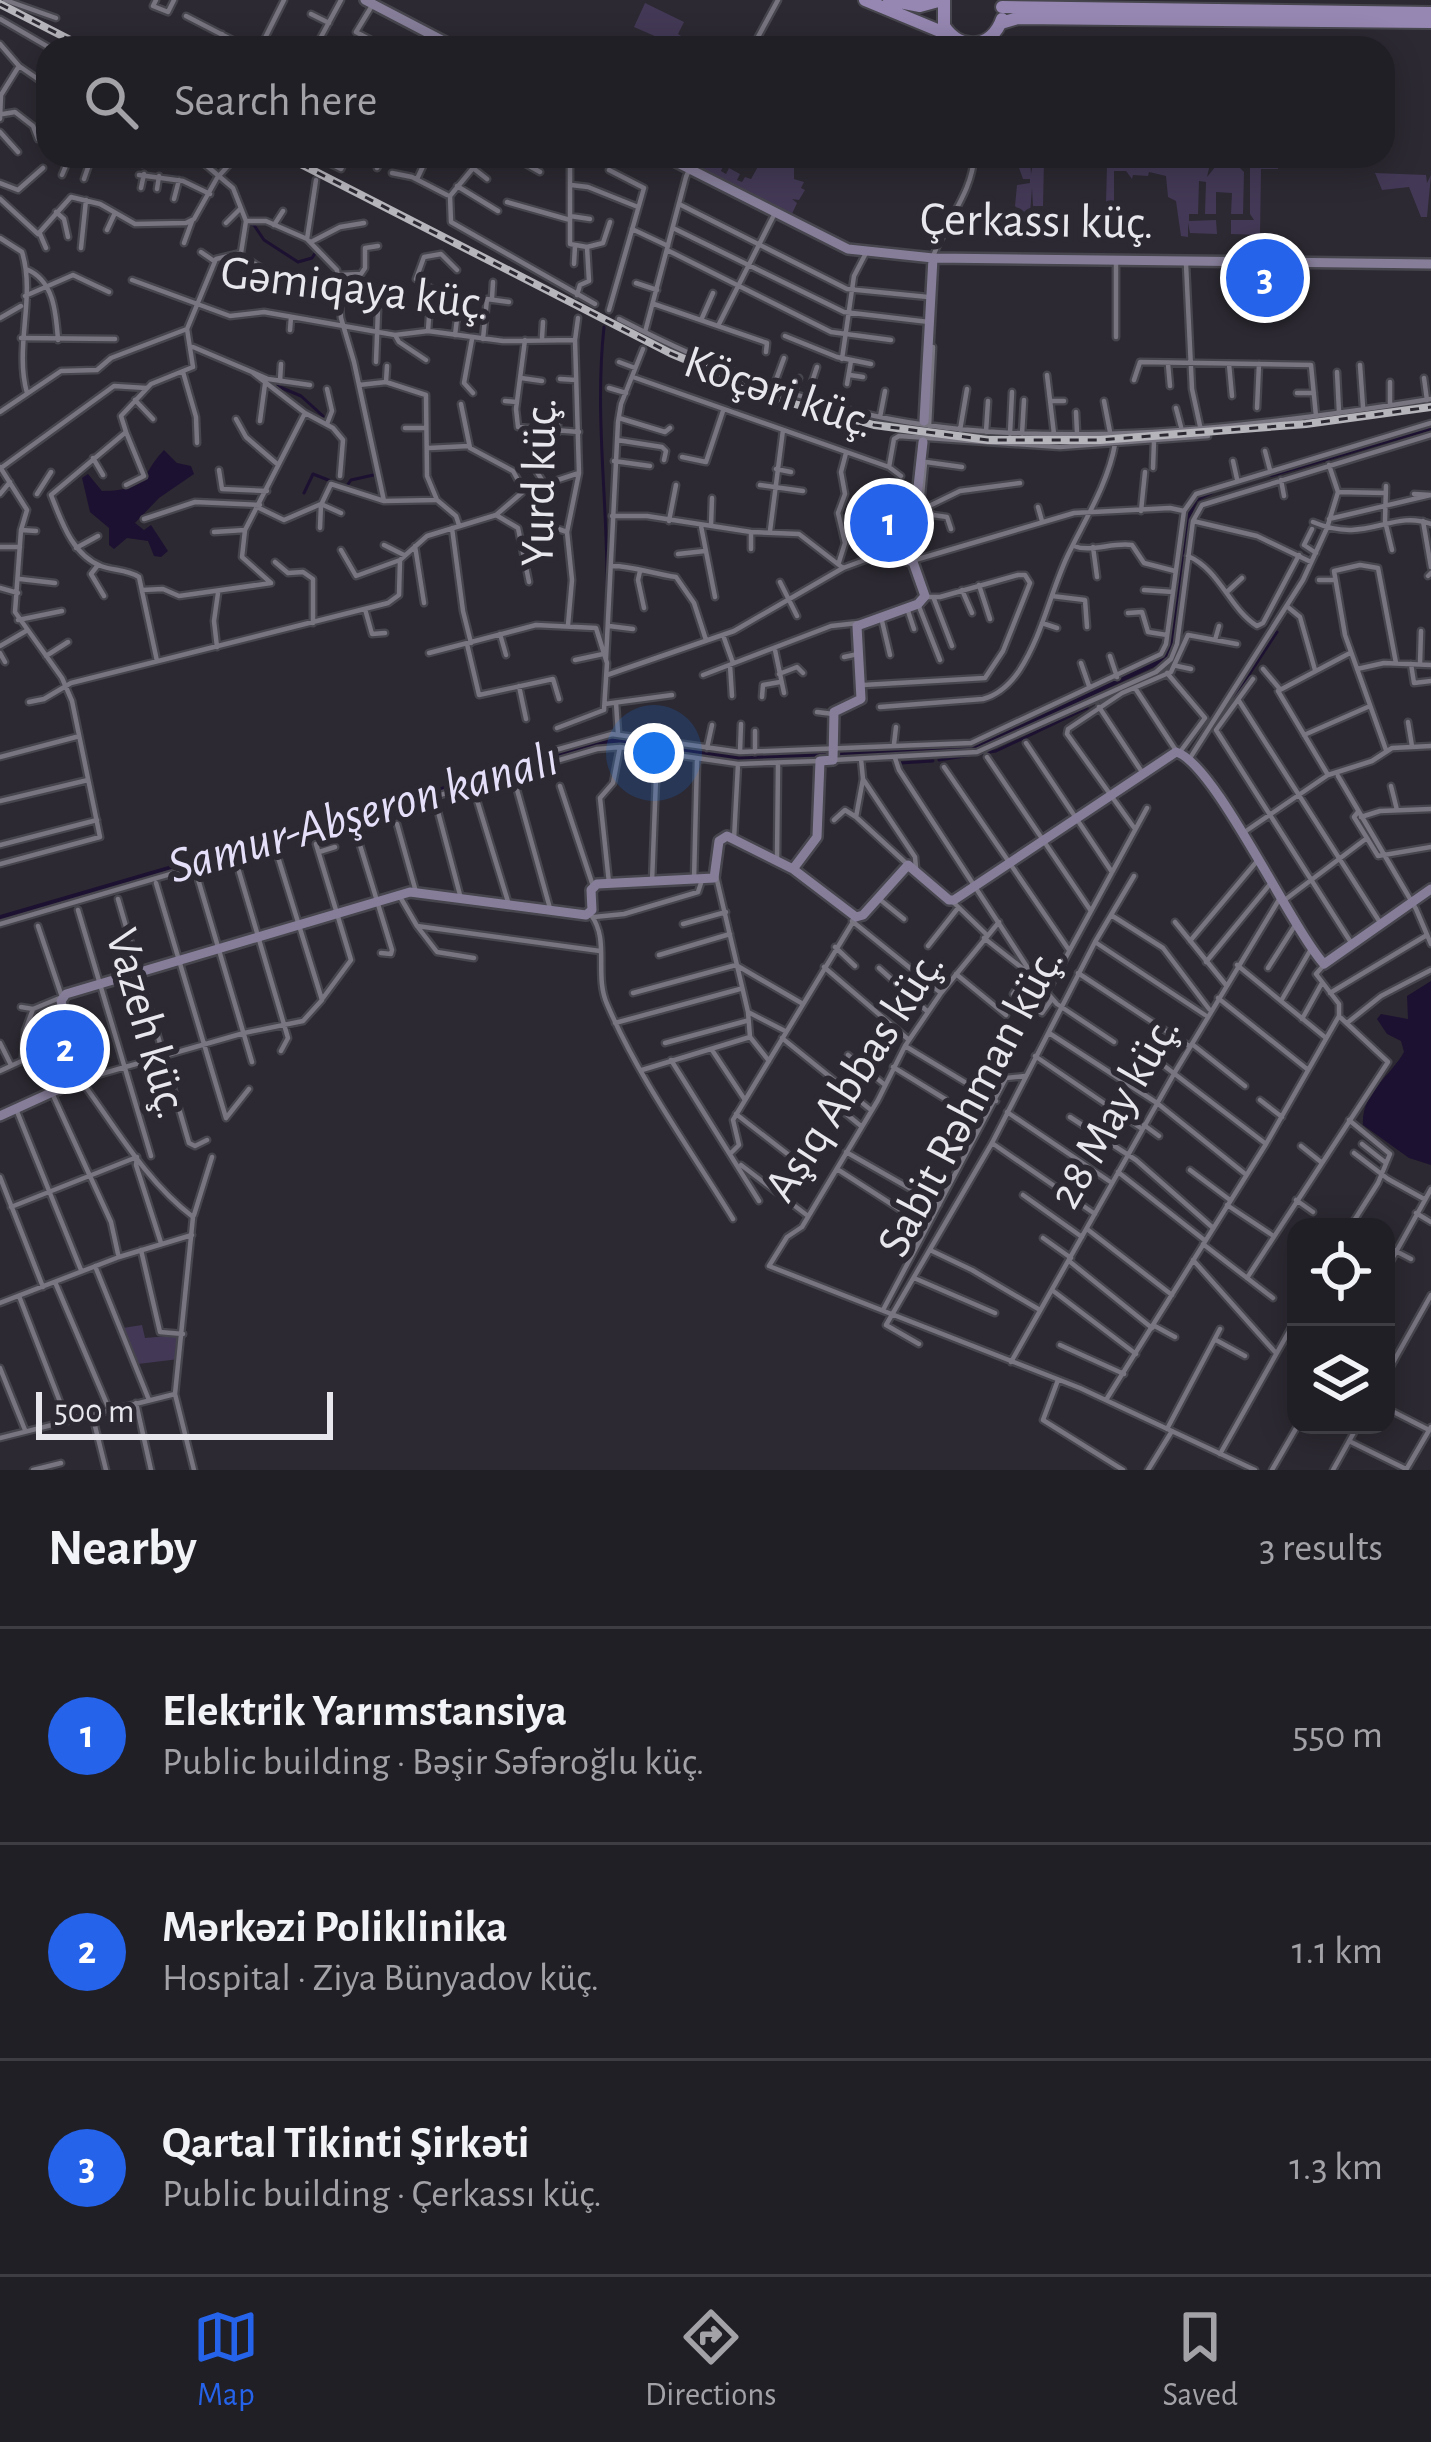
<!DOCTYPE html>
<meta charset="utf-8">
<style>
:root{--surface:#211f26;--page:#2d2c32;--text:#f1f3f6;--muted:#a2a2a7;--line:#3e3d43;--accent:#2563eb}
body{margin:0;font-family:"Alegreya Sans",sans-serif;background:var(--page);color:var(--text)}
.controls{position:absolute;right:36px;bottom:36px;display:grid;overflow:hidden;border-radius:24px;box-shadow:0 6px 30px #0003}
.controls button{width:108px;height:108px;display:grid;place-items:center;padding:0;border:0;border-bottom:3px solid var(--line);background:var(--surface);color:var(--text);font:60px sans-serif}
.scale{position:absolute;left:36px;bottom:30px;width:297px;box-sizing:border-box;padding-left:12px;border:6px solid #e8e7ed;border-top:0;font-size:33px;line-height:42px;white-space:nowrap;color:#e8e7ed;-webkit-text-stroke:9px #2c2932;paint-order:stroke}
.you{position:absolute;left:654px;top:753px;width:42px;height:42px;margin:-30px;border:9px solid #fff;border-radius:50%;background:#1a73e8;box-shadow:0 0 0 18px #1a73e833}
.badge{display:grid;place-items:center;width:78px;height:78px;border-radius:50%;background:var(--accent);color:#fff;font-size:39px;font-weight:700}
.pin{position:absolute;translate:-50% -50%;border:6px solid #fff;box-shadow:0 3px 12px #0006}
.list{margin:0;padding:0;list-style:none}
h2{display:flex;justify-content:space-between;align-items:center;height:156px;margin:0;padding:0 48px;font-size:51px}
h2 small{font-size:39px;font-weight:400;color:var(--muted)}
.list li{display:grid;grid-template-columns:78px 1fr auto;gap:36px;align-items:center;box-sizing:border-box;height:216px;padding:0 48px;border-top:3px solid var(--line)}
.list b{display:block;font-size:45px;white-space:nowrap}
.list p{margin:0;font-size:39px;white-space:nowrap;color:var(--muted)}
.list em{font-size:39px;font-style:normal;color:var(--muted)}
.icon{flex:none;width:66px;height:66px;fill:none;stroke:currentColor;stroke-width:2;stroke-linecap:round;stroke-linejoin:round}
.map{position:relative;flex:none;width:1431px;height:1470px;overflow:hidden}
.search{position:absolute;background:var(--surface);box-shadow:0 6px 30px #0003;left:36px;right:36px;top:36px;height:132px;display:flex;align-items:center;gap:30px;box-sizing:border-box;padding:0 42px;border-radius:36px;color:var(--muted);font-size:45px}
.sheet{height:804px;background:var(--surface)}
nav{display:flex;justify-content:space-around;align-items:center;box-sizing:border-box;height:168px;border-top:3px solid var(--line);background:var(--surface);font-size:33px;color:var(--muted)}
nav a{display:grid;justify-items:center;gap:6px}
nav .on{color:var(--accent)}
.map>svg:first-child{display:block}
.green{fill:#433956}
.water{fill:#1d1131}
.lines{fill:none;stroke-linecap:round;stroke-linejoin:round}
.stream{stroke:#1d1131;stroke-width:3}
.canal{stroke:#1d1131;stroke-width:6}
.street-casing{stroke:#47454d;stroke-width:9}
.secondary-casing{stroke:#47454d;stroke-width:14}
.primary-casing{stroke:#47454d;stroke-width:16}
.street{stroke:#787480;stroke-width:4.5}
.secondary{stroke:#867e99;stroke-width:9}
.primary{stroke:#9587b1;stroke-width:12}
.rail-casing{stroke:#b7b5bc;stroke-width:8}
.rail{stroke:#2c2932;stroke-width:3;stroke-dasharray:9;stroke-linecap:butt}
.labels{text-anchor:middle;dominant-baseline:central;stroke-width:12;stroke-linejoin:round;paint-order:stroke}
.street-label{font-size:48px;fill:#e8e7ed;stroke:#2c2932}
.water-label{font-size:51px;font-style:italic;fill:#e6dff9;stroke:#2c2932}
</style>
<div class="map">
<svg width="1431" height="1470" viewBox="0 0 1431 1470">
<rect width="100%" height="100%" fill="#2c2932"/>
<!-- green -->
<path class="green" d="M645,3L684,22L678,34L686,39L682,48L634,27Z
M702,156L708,158L706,164L710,166L713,161L723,166L721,171L726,174L729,168L740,174L737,180L742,182L745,177L751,179L764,156H789L786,161L794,167V179L804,182L801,188L805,190L799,200L792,199L797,203L791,216L696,167Z
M1030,156L1031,174L1034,159L1044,160L1043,206H1033L1032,188L1030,213L1020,212L1015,206L1017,185L1030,183V179H1023L1018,165H1028Z
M1145,156H1244V160H1211L1207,177L1216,166L1239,167L1244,172L1243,214H1231L1232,193L1216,192V214H1205L1206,182L1199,181L1198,214H1189V221L1216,220L1217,234L1190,233L1188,223V237L1181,236L1176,201L1168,197L1166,176L1149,172L1148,176L1133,175L1132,179L1126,171H1114V205H1106L1107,164L1144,166Z
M1250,156H1255L1257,164L1273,163L1274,156H1278V169H1261L1260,235L1231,234V220H1254L1250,214Z
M1375,173L1426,175L1427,183L1431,175L1427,217H1421L1409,187L1382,190Z
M142,1325L145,1338L180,1335V1345L175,1347L180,1352L179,1359L138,1364L123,1328Z"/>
<!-- water -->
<path class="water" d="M164,450L177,463L191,466L194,474L159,498L135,523L144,530L151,525L168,551L161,557L154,556L148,541L127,538L114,549L109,545V528L90,512L82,478L88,474L102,491C152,490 139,476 164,450Z
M1431,981V1165L1409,1158L1363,1125C1361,1093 1390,1077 1404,1052L1401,1041L1387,1034L1377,1019L1381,1014L1408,1019L1407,996Z"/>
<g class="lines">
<!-- stream -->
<path class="stream" d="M247,223L254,225L264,240L298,262L312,258L316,252
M604,327C594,419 609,510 607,602
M268,382L301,396L323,416
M304,493L313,474L346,487L351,480L378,474
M1227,708L1277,632
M939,760L996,751L1087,708
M900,763L933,761"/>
<!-- canal -->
<path class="canal" d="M1271,474L1431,427
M0,918L610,741L744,758L972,748L1164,659L1171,646L1188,516L1195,499L1212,491"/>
<!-- street casing -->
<g class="street-casing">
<path id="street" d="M5,0L56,18
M156,0L153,6L168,12L174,0
M373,4L356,32L386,48
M311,14L329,23
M186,16L248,48
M0,19L50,48
M0,44L19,66L48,86
M217,48L222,34
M260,48L284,0
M315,48L341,0
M357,48L361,36
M752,48L778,0
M3,114L15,112L33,126L38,139L48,137
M0,119L1,95L19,66
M0,132L18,152
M195,156L233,188L246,221H266L307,239L337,270L341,318L354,362L384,501
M483,156L450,196L451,222L595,304
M512,156L540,172
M570,156V244L587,247L589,281L580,285L577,295
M321,159L341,169L347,156
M142,164L144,156
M377,168L383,156
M473,168L487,179
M392,173L412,177L447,195
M62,175L70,156
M139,175L183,181L210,194
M84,179L92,156
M417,179L425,162
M0,183L18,190L43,168
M571,185L588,187L638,207
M457,186L498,211
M141,188L144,174
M157,189L159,176
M0,199L38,234L71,197L100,204L135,224L186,223L194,219L217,178L237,156
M174,199L179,180
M507,202L570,220
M679,204L847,289L928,297
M56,212L64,219L68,237
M570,216L590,219
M226,223L239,210
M274,225L283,211
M673,228L844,312L929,322
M632,229L668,246
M107,230L114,215
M40,234L46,248
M0,238L22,252C36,297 14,347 27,393
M307,239L316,180
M311,242L340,227L364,223
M184,243L192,221
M587,247L603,243L610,222
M81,248L86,200
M667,250L831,332L891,340
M201,252L214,261
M239,254L260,267L266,276
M934,254C946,221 973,191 974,156
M1116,260V337
M574,264L575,246
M1186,264L1192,389L1200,426
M26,269C54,280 56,313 58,340
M339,275L361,274L365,268V248L378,246
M132,280L230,316L264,312L395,335L428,331L503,341L575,340
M636,283L657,290
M25,296L73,275L109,292
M492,298L493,282
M654,304L767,343L766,352
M360,306L378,309L376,362
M609,310L644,188L609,170
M0,318L21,306
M702,318L713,293
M619,319C700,361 785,397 875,416C1048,453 1257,427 1431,399
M719,324L775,213
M290,330L291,317
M428,331L431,288L416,279L424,257L441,254L457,270
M645,332L686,177L695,156
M395,335L399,342L426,360
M455,335L458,311
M785,336L837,357L871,364
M21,338L115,339
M542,338L543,322
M472,339L464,383L473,393
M483,339L487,299L509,302
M525,340L516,409L518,427L579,432
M842,359L854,276L866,253
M619,362L635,368
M1168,364L1170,386
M1229,364L1232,396
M1360,365L1363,407
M183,372L196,417L197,443
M252,372L268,379L310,385
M1337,372L1339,412
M850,375L863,377
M1047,375L1054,434
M633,377L889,467L901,476
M521,378L542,381
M1424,378L1427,400
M560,379L576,380
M1134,380L1140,362L1311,365L1316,416
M280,381L281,364
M386,382L387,366
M1390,382V405
M847,384L851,361
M359,385L386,382L426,395L427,476L437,500L456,516L459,525
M609,388L626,393
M773,388L784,358
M1297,393H1314
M793,394L799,378
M807,397L817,367
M135,400L153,419
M505,401L517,402
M1050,401H1064
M1104,401L1110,432
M461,404L470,448L513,471L524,491
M1176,408L1181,427
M1257,408L1259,364
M0,412L61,371L97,370L111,358L187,329
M1076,412L1077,433
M305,413L333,428L343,440L340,476
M558,413V432
M880,417L885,391
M619,418L665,432L670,428
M236,419L246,437L276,463
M260,421L265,384
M327,424L332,411L327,389
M929,426L933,347
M405,428H424
M960,430L967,389
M986,432L988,401
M1010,434L1012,392
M1022,434L1024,400
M617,440L662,447L666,451L664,460
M429,448L469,446
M1265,451L1270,470
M682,457L706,462L723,411
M93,458L103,475
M537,460L533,466L544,483
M614,461L650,466
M1233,461L1237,479
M926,462L962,467
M0,467L27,510L21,530L15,612L62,678L72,701L100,837L0,864
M889,467L894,439L899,436L1060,447L1208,436
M1,468L114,386L146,388
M1153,468L1154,441
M776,469L791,472
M219,470L222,489L267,491
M1281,480L1284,496
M126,485L144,476L126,432
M760,485L803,491
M1386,486L1385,521L1392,550
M1338,492L1386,493
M0,494L10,482
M37,494L51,472
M1414,494L1431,495
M321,505L331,484L384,501L436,500
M916,505L925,508L960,491L1020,483
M921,505L925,463
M1038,507L1042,521
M259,508L284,520L321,504L341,513
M925,508L933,515L947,517L951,529
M1141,511L1145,472
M496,515L518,528L529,582
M612,516H647L751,532L799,534L843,568
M144,519L195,502L260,505
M1329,519L1431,495
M669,521L676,485
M1193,521L1257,536L1311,562
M1423,521L1431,567
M538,522L567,532
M1313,522C1367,545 1391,509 1431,524
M701,526L715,597
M711,526L712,498
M320,528L321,504
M452,528L463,611L471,643
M1312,529L1304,545L1316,553
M21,530L36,531
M770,531L783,430
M214,532L245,530
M384,545L404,555
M415,546L424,603
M1074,546C1091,553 1112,542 1132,545L1144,563L1175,571
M0,547H20
M1093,547L1097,577
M76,548L98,536
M751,549V532
M341,550L356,576L400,560
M678,554L705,551
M1188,556C1220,570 1229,608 1257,626L1263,623L1299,555
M915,560L1074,513L1170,508L1184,511
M275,562L288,573L303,572L313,579V623
M839,562L845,543L838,513L845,494L841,472L846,453
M98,565L91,574L104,596
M612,566C634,566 653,574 676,577L694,603L706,640
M640,571L638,580L644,608
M1428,576L1431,573
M20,579L55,583
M1319,580H1333
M780,582L797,616
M979,585L990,619
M0,588L18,593
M142,590L163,589L179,596L271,583L242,557L245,530L305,413L252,372L193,347
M962,590L972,613
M1144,590L1173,592
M1228,591L1242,578
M1052,596L1085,600L1087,627
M934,599L952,646
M918,604L940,660
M907,608L914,629
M1289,608L1300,617L1315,670
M365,609L372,634L385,633
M1128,613L1142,612L1148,632L1167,635
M18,620L62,611
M882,621L890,655
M1042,623L1057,628
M568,625L572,580L567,532L579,473L575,340L578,318
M609,626L633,629
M500,634L506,655
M723,635L733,663
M1215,640L1219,626
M467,644L479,695L553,679L559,699
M0,646L26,631
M217,647L214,621L218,593
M775,650L784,693
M0,653L5,662
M429,653L536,625L596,628L607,663L604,710L557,728
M46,656L68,642
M1110,656L1117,677
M844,657L858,654
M606,659L618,422L621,404L643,349
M575,660L603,654
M157,661L139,577C126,569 114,571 101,566C72,555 61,520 51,495L126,432L121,416L151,384L193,367L187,329L216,259L241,253L246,221
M1081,663L1089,686
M1411,664L1414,683L1431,681
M1420,664L1421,631
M730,665L732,696
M1177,666L1191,669
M1263,669L1279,688
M1357,669L1384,663L1431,665
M1167,673L1205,718L1180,752
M779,674L797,667L803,673
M607,675L734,631L843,568L892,550
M703,675L831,626L858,623
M1253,679L1216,730L1352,944
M863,685L985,678L1003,651L1030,583L1025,575H1018L940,597H925
M519,686L526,719
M1135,688L1175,749
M762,697L763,685L780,682
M1239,701L1381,924
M29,702L44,699L71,683L388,603L399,595L400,560L427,536L496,515L524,491L579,473
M616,703L618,733
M605,704L672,695
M880,707L983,699C998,695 1010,684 1019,671C1042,636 1050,594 1067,557C1084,521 1108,484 1115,444
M1099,707L1142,772
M817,712L833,714
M1408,722L1412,746
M755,731V752
M1304,735L1370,706
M1026,743L1112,872
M894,744L896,727
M707,748L712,725
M1386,750L1345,635L1334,571L1360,565L1378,568L1396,663
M740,752L741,724
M0,757L76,737
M531,757L612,734L740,752L971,743L1161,654L1166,644L1184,511L1196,494L1431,423
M987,757L1091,911
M895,758L899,770L1035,979L1057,1004L1114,1042
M1190,758L1303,580L1327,528L1338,492L1329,465
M861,759L863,779L915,857L916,868
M833,760L977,752L1156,672L1171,659L1177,644L1193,521L1202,505L1431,435
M944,767L1069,950
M1328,775L1278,691L1350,653
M1338,776L1416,909L1431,944
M514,779L551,912
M863,779L856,817L907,864
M560,786L593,886
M1391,786L1397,810
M476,797L509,905
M0,801L88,780
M437,808L460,895
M1358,812L1354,817L1378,856L1431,847
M1361,817L1380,811L1431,809
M834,820L845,810L856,817
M397,824L416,892
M1135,829L1067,734L1068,729L1122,693L1171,672L1188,635L1237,644
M1246,831L1328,775L1372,761L1392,748L1431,746
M356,832L392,950L391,954L381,953
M734,839L738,764
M316,844L351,960L323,998
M0,845L97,820
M319,852L335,847
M235,858L288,1038L281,1051
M777,860L778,763
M195,869L252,1062
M716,876L748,1012L750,1037L769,1061
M694,880L697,760
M652,882L657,752
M156,883L226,1118
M609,883L600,798L613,783L620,747
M399,895L417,926L600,951
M878,898L904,919
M118,899L189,1143L195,1146L207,1140
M952,901L986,934
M1282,902L1367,838
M78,910L151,1156
M591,915C610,940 594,975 607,1004C639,1079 690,1149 733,1219
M1111,915L1163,948L1209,1009
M594,917L624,914L698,892L702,880
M852,921L941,993
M999,922L941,993L905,1046L878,1100L802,1227L787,1237L769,1266L1080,1388L1255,1470
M1175,922L1226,985
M0,924L597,749L620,747L738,764L820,761
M683,924L726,912
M417,926L437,952L474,958
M984,938L1031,975
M1190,941L1258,860
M1095,942L1205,1015
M928,946L958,908
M835,947L855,966
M659,955L730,934
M1206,962L1271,883
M1237,965L1326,1038
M824,967L909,1040
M879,968L928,1012
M1268,968L1294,927
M1078,973L1189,1046
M956,974L1006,1015
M1047,992L1147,808
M633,993L736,965L803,1004
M1330,993L1427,935
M1013,994L1027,974
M1218,998L1307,1069
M1281,1001L1311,949
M21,1007L33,1009
M1036,1010L1042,1013L1052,999
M748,1012L785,1031
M1302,1019L1322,983
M615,1023L740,989
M1347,1023L1381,996L1431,970
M1049,1033L1157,1103L1244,1173
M782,1038L871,1110
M0,1043L11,1065
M665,1043L746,1021
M1192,1044L1245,1086
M1137,1045L1266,1144
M905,1046L996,1101
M712,1050L745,1100
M848,1055L885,1085
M1035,1056L1142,1129
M23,1057L25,1031L33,1009L62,997L38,926
M671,1060L759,1201
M893,1067L945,1099
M642,1070L750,1037
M0,1071L54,1046C102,1101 135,1173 193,1217L175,1394L194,1470
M80,1080L244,1033L303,1021L322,1000L277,854
M52,1093L111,1222L118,1254
M1260,1100L1282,1117
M835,1105L861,1126
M16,1109L81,1270
M1007,1112L1112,1183
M736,1114L794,1159
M1070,1117L1136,1160L1212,1227
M226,1118L249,1089
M1349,1120L1390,1154L1378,1183L1350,1227
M1144,1125L1159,1136
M992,1143L1095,1214
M1362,1144L1386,1163
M1301,1146L1321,1162
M846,1152L939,1205
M1354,1153L1388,1179L1424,1199
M730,1154L739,1145L733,1120L856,917
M741,1165L808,1216
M837,1169L927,1227
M1190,1170L1230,1200
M1118,1172L1203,1239
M0,1177L43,1287
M1063,1192L1070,1179
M1023,1195L1082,1237
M1296,1200L1313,1212
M1227,1205L1272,1235
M11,1207L137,1157L136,1165L161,1243
M1416,1213L1431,1222
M194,1215L212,1157
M1087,1229L1172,1295
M1043,1238L1071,1258
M1203,1244L1273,1298
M1386,1246L1411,1259
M141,1250L160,1332L183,1334
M930,1250L972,1270L1040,1310
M1193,1260L1276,1353
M1069,1261L1152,1328
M95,1266L149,1400
M1386,1270L1431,1189
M914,1278L995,1313
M1247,1278L1388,1062L1341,1018
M55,1282L109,1409
M1052,1290L1136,1354
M19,1296L67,1420
M0,1303L119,1257L192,1235
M883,1310L1006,1078L1025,1076
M1153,1325L1175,1337
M1216,1340L1245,1356
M919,1344L886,1325L992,1143L1095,942L1134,876
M1060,1345L1124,1374
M1011,1362L1175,1072L1280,898
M0,1368L25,1430
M1386,1375L1431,1295
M1058,1380L1043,1420L1123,1470
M1106,1400L1266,1144L1339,1016V1004L1316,974L1323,966
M136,1403L151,1470
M1386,1408L1429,1430
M92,1414L106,1470
M1167,1429L1220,1329
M0,1438L175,1394
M1349,1441L1406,1469
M1220,1454L1296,1319
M33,1470L61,1463
M1148,1470L1172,1431
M1272,1470L1298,1425
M1333,1470L1358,1425
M1406,1470L1431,1427"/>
</g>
<!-- secondary casing -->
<g class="secondary-casing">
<path id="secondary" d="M365,0L457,48
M664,156L848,249L933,258L1431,264
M924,421L933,258
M793,869L817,837L820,761L833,760L834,712L861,699L857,626L918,604L925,596L913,562L896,556L892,547L916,505L923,442
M0,1116L81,1079L61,1001L66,994L410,892L586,915L592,910L591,890L597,884L714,878L719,841L727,836L793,869L856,917L863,915L908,865L949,900H954L1176,752C1214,762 1290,926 1324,964L1431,889"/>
</g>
<!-- primary casing -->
<g class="primary-casing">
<path id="primary" d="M865,0L947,34
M889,0L920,6L942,0
M944,0V26C961,52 992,48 1002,19
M1002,7L1431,13
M1001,23L1018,18L1431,22"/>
</g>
<!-- street -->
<use href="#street" class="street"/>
<!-- secondary -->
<use href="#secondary" class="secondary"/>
<!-- primary -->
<use href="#primary" class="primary"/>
<!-- rail casing -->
<g class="rail-casing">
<path id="rail" d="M0,4L86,48
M285,156L670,353L787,402L874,425L988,440H1100L1306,424L1431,407"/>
</g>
<!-- rail -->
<use href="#rail" class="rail"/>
</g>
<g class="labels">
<!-- street labels -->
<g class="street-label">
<text transform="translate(1037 222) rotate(1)">Çerkassı küç.</text>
<text transform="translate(355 289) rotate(7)">Gəmiqaya küç.</text>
<text transform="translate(779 393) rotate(19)">Köçəri küç.</text>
<text transform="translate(540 482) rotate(-89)">Yurd küç.</text>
<text transform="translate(146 1024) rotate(74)">Vazeh küç.</text>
<text transform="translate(855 1076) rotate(-57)">Aşıq Abbas küç.</text>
<text transform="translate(971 1102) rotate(-62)">Sabit Rəhman küç.</text>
<text transform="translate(1115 1112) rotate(-60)">28 May küç.</text>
</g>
<!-- water labels -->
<g class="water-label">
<text transform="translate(363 813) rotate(-16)">Samur-Abşeron kanalı</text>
</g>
</g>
</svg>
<div class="controls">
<button><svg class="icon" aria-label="locate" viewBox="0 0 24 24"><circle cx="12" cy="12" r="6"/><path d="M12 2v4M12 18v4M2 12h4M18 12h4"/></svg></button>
<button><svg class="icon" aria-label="layers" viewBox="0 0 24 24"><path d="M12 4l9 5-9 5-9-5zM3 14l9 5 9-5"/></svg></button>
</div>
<div class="scale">500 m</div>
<div class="you"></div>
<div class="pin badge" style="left:889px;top:523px">1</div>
<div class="pin badge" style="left:65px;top:1049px">2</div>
<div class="pin badge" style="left:1265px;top:278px">3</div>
<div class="search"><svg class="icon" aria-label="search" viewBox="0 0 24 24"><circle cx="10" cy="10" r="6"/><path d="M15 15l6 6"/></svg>Search here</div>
</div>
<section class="sheet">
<h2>Nearby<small>3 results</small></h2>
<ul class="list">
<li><span class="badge">1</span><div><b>Elektrik Yarımstansiya</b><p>Public building · Bəşir Səfəroğlu küç.</p></div><em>550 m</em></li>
<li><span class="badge">2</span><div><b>Mərkəzi Poliklinika</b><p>Hospital · Ziya Bünyadov küç.</p></div><em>1.1 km</em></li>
<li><span class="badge">3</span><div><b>Qartal Tikinti Şirkәti</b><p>Public building · Çerkassı küç.</p></div><em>1.3 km</em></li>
</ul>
</section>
<nav>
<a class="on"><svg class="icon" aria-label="map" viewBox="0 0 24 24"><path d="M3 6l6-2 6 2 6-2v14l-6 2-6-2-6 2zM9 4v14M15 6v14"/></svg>Map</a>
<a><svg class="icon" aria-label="directions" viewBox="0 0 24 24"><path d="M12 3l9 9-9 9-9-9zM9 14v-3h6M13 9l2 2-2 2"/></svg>Directions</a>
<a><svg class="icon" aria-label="saved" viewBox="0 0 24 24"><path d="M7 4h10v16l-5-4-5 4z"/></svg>Saved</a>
</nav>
